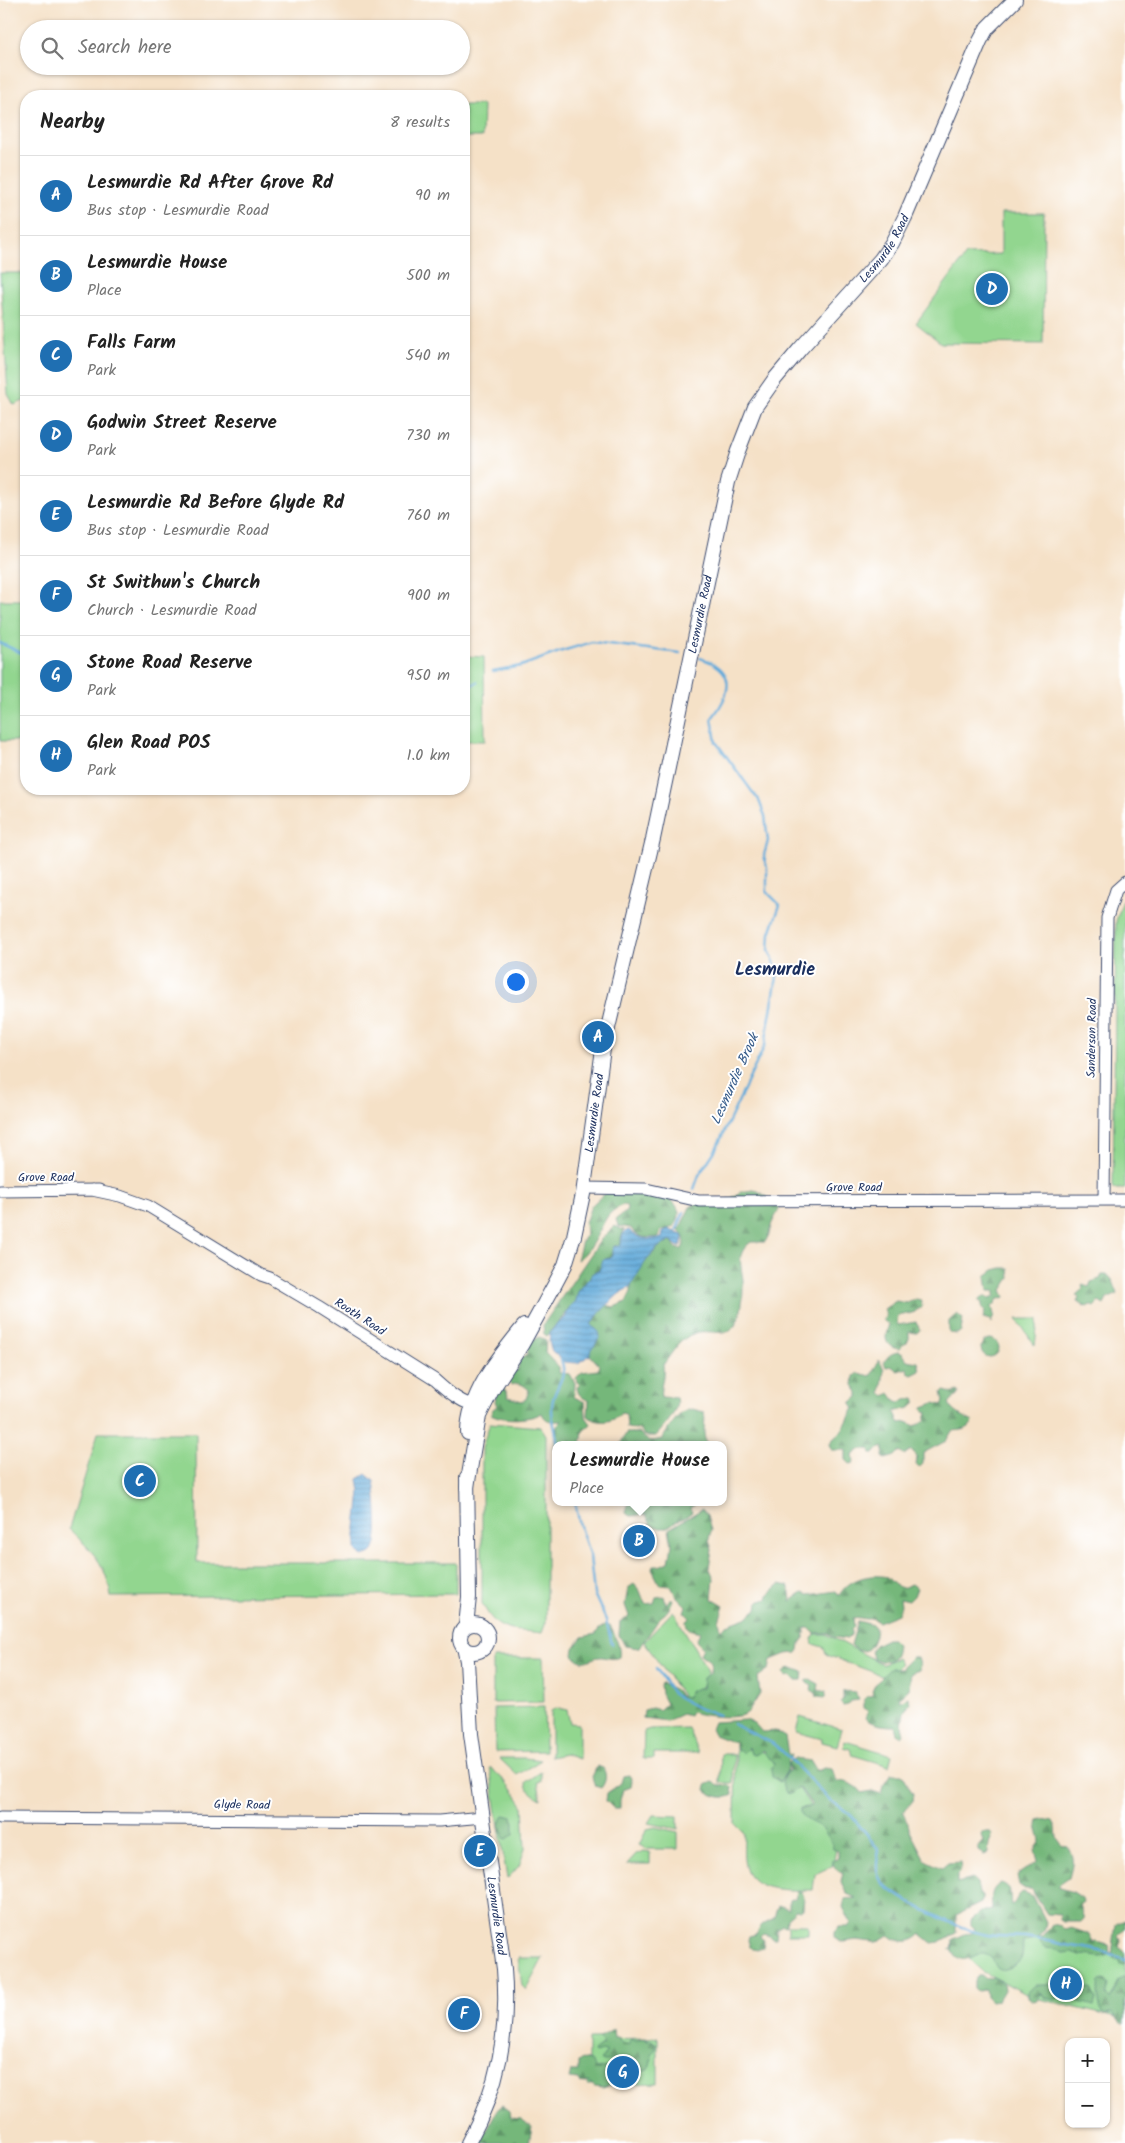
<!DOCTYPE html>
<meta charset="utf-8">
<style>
:root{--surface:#fff;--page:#f6f6f6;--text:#222;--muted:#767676;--line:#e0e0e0;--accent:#1f6fb2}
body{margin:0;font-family:Kalam,sans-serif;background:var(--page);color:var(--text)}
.controls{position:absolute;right:15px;bottom:15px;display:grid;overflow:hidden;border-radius:10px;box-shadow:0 1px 4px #0004}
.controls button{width:45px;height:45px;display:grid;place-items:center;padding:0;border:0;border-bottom:1px solid var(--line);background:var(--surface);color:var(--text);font:25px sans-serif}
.you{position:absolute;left:515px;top:981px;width:18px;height:18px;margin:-12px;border:4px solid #fff;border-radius:50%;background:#1a73e8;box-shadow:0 0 0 8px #1a73e833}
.badge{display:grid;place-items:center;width:32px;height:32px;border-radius:50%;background:var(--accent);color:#fff;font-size:16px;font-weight:700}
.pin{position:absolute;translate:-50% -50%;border:2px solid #fff;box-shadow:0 1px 5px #0006}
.popup{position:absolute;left:552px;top:1441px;width:175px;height:65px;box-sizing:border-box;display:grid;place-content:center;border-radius:10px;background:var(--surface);filter:drop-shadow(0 1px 4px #0005);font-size:16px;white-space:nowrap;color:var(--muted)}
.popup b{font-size:19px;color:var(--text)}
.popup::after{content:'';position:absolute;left:50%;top:100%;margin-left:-10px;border:10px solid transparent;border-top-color:var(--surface)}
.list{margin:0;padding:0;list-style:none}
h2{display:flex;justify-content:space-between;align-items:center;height:65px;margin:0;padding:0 20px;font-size:21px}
h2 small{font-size:16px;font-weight:400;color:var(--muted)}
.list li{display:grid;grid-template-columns:32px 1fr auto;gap:15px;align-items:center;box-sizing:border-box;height:80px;padding:0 20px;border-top:1px solid var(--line)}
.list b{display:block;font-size:19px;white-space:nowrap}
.list p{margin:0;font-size:16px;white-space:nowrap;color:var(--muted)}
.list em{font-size:16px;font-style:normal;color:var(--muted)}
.icon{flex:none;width:28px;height:28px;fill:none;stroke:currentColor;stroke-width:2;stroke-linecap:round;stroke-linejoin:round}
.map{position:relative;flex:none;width:1125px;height:2143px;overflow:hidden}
.search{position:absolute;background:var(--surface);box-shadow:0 1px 4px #0004;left:20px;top:20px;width:450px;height:55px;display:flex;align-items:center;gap:12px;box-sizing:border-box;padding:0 18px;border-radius:28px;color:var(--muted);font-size:19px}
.panel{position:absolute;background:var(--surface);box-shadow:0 1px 4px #0004;left:20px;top:90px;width:450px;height:705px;border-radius:20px}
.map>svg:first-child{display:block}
.green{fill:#92d68f;stroke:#568276}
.forest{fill:url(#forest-firs);stroke:#48736c}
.water{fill:url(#water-rules);stroke:#3f6d9c}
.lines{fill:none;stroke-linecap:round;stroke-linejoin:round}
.stream{stroke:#63abda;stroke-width:2.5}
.minor-casing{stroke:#3c4a6e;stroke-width:13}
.major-casing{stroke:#3c4a6e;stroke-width:16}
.minor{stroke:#fff;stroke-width:11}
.major{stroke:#fff;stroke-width:14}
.labels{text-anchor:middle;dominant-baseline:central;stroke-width:4;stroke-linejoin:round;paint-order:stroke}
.street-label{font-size:12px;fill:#1b2f5e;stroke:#fff}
.water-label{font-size:14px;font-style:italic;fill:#345a89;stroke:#fff}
.district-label{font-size:18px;font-weight:bold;fill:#1b2f5e;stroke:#fff}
</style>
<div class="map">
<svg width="1125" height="2143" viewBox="0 0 1125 2143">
<defs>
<pattern id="forest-firs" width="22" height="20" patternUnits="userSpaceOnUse" patternTransform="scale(1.25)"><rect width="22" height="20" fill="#75b77a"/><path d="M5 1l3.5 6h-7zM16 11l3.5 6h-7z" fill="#5f9567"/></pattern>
<pattern id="water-rules" width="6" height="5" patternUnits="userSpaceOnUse" patternTransform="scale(1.25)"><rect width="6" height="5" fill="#63abda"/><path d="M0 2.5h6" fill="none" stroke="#518cb4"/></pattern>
</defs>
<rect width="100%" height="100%" fill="#fff"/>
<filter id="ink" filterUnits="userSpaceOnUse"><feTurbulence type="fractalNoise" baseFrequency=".02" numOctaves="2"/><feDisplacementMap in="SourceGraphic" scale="10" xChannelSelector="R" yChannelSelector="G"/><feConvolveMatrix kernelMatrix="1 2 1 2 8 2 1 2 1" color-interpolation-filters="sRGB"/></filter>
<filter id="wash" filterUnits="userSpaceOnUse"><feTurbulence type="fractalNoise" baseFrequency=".0096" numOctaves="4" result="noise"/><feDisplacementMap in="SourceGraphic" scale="20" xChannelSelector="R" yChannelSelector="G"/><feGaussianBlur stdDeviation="1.12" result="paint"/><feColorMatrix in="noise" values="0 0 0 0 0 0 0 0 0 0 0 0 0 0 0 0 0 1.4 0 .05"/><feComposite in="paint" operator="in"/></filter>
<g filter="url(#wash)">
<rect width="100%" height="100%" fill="#f5e1c7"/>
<!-- green -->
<path class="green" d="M464,105H483L482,137H464Z
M1001,213H1044L1043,344L941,343L916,323L966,255L1001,254Z
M0,273H26V400L14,405L8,394Z
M0,600H26V741H0Z
M464,656L484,657L485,741H464Z
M1125,894V1189H1113L1116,921Z
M1017,1319H1038L1035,1346Z
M490,1423L541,1427L546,1435V1622L542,1633C511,1629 498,1635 482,1603V1447Z
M98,1433H196L197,1563H456V1594L111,1597C106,1563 93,1552 69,1529Z
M673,1611L708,1671L701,1687L684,1698L644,1642Z
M815,1634H826L884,1665L897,1658L901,1663L886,1677L827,1655L823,1647L813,1644L812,1639Z
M493,1658H543L544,1702L493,1703Z
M544,1707L545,1751L495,1752L494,1708Z
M556,1708L567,1710L570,1723L579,1724V1759L565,1754L551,1757V1711Z
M800,1717L842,1729L837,1746L822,1742V1739L796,1732Z
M688,1728L698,1753H654V1759H643L644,1731L650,1729Z
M845,1741L892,1755L889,1766L852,1755L850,1749L843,1747Z
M736,1747L759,1751L779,1758L837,1846L832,1866L815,1874L813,1890C794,1890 757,1893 747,1872C742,1861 744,1845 744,1833L735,1824Z
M721,1754H734L733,1783H720Z
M499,1758H525L541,1760L517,1775Z
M490,1767L510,1786L523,1805L525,1849L519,1866L507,1879Z
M541,1772V1781L538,1782L541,1799C533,1794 526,1791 526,1782Z
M653,1815L678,1816V1829L648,1823Z
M655,1827L678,1832V1849H647L639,1845L647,1829Z
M644,1851L650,1852V1864H627L636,1854Z
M788,1925H808V1934H788Z
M1029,1934L1125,1956V2020L1032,1997L982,1971L968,1958L949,1949L988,1935Z
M518,1958H543L526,1990L522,1986Z
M658,2038V2083L588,2085V2039Z"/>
<!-- forest -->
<path class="forest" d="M753,1190L758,1191L780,1205C778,1213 776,1215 773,1221C769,1229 771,1233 765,1242H751C736,1253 741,1264 743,1280C743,1292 743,1311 737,1322C728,1340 710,1328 695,1333C680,1338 672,1353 663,1365C665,1378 659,1388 661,1397L676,1398C680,1410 664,1427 656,1436H645L640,1430L627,1428L626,1414L621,1413C614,1423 597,1424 588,1416L589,1401C582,1397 578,1396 577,1387L580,1385L577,1382L576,1378L582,1372L598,1370L600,1366L590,1355C592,1345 598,1341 597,1330L592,1327L591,1323L606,1305L614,1307L626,1302L631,1292V1281L641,1266L660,1246L671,1240L677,1249H682C686,1240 685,1237 679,1230L690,1207L695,1204L730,1199L740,1192Z
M627,1191C645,1194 675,1191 679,1213C679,1218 677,1224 673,1227C669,1229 665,1229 661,1231L659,1237C648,1238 637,1239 631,1228L618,1226L616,1219L626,1212L627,1206L623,1205C617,1208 611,1211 607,1217C599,1230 591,1252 577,1260L582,1241L586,1234L585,1223L591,1206L606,1192Z
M614,1226L624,1230L621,1238V1245L614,1246V1254L610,1258L605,1259L599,1271L594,1272L578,1292L576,1301L569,1308L563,1318L560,1319L547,1336L544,1334L543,1325L602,1238Z
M1002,1268H1009L1010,1278L1002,1290L1005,1297L997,1300L995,1304L992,1306L994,1315L991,1323L990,1320L983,1318L985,1311L982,1309V1303L978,1300L984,1296L990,1299L995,1297V1291H988L986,1276L994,1270Z
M1102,1275H1108L1113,1281L1118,1294L1107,1299L1104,1305L1099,1302L1094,1307L1090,1305L1087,1307L1077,1302L1079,1298L1076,1295L1083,1289L1082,1285L1089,1287L1091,1282L1100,1279Z
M916,1299L921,1300L922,1307L912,1313L898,1316L897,1323L898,1325L916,1322L920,1330L917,1333L909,1332V1339L899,1349C884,1347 884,1336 889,1325L883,1320L886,1316L884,1309L896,1301L907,1303Z
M957,1314L963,1319L961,1331L957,1334L949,1333V1321Z
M539,1337L546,1340L545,1352L559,1367V1373L570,1374L575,1383L574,1397L585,1402L586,1417L591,1424L583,1431L581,1445H555V1452L554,1449L557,1426L562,1421C553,1421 546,1423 542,1413C530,1420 503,1421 491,1414L492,1410L497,1406L495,1401L497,1390L502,1388L507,1392L508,1397L522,1401L526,1399L529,1390C523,1384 519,1382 511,1385L507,1381L512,1371L518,1370L519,1360L527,1355C527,1347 531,1340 539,1337Z
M981 1348a9 9 0 1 1 18 0a9 9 0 1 1-18 0Z
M899,1352L903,1354L907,1360L918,1362L920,1371L912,1375L908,1373L907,1368L898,1371L891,1366L886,1367L884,1363C887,1356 891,1353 899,1352Z
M879,1360L884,1370L881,1393L885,1396L890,1393L895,1400L899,1402L913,1398L916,1399C915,1411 903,1408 895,1412L899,1423L907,1422L915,1426L925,1421L927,1412L924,1411L923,1407L934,1403L942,1405L944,1401L942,1392L945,1391L951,1393L958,1391L959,1394L949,1403C953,1413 964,1417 973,1422C967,1431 962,1430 952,1431L946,1441L923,1453V1464L920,1467L916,1465L917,1457L911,1451L905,1455L900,1451L895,1456L885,1459L883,1457L884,1447L878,1449L874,1454H871L870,1449H861L853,1455L854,1463L850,1464L846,1460V1450H832L830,1443L832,1440L842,1431L854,1408L851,1403L858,1397V1392L853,1385L854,1376L858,1373L871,1376Z
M692,1409L704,1412C707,1424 700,1434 708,1445H620L626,1433H640C647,1442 651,1442 662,1439C670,1428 677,1411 692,1409Z
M633,1502H698L691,1508L692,1512L684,1518L676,1521L667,1528H660L651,1525L646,1514L630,1516L626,1513L628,1505Z
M702,1509L707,1515L711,1530L709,1539L712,1550L709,1567L714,1578L712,1599L724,1606L719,1621L721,1630L727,1625L746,1618L757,1609L758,1602L767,1599L768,1595L780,1584L789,1586L791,1601L803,1593L809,1595L836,1591L839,1596C847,1579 870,1573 887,1577L895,1585L902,1588L912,1584L917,1588L914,1596L909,1601L900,1599L901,1605L898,1614L878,1622L872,1618C864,1621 860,1616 853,1618L854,1627L851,1630V1635L847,1639L834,1637L828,1633H814L809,1628H806L804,1638L800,1643L799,1650L797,1653L786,1654L771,1660L769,1669L758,1677L760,1694C758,1697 749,1712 747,1713C736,1720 704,1716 691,1712L689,1716L682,1714L667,1721L643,1718L644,1710L652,1708L659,1710L666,1704L661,1694L660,1684L662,1683L676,1690L680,1696L687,1697L689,1692L697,1688H702L703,1678L710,1673L711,1662L700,1654L703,1648L696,1641L700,1632C693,1630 686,1631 686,1621L690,1618L684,1612L686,1606L676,1596L671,1586L660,1585L652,1569L653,1566H659L669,1562L672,1545L669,1529Z
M634,1584L640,1591L645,1604L654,1603L656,1597L664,1596L666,1604L670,1599H673C668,1616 662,1613 657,1622C652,1630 645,1640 638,1648L625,1646L619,1635L620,1622L629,1616L625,1605L628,1588Z
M858,1621L873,1625L876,1629C874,1644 867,1660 851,1645Z
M605,1625H610C614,1635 621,1646 619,1657C611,1661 606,1656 599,1657C589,1658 584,1667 573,1655L574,1648L582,1637L596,1634L598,1630Z
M887,1639H892L897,1644C896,1661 889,1666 873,1658L871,1651L875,1645Z
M912,1657H918L920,1664L919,1670L911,1673L909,1689L898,1699L901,1701L908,1697L910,1702L904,1712L902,1725L904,1734L902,1736L897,1733L895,1726C887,1726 871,1725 865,1718L868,1711L863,1708V1704L866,1697L874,1695L872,1692C874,1684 884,1674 891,1668H901Z
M790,1667L803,1672L802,1680H795L791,1676L786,1677L784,1672Z
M810,1679L819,1684L818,1690L826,1692L825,1698L817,1697L816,1693L811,1690L812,1686L807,1683V1680Z
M843,1691L855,1692L859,1700L851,1701L848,1705L843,1706L840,1702L843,1699Z
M744,1720L754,1723L762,1732L776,1731L785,1736L788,1754L792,1755L787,1761L788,1769L780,1782L772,1777L771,1768L774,1764C772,1758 765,1757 763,1750L754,1755L751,1754L749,1747L743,1753L737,1750L735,1743L714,1735L711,1729L714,1722Z
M794,1759L811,1761L817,1771L824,1768L832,1769L837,1781C845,1781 858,1785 862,1793L872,1791L881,1794L883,1786L891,1774H902L913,1794L912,1802L903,1812C904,1819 909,1822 909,1829L925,1860L942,1868L948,1863L960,1862L961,1871L957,1875V1883L972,1879L977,1884L979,1893L983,1898L981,1903L956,1915V1933L940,1942L932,1943L921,1934C910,1945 899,1942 888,1935L877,1942H872L857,1940L843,1942L834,1937V1932L839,1927H848L851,1923L843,1907L845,1899L856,1898L847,1894L841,1882L843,1873C838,1871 832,1867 833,1860L838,1857V1851L833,1849C833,1844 825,1830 820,1827C812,1821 807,1823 800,1812V1808L808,1807L812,1805L799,1787L791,1794L787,1793C780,1786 781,1776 790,1770L788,1764L790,1760Z
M597,1766L603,1768C607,1775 606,1782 601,1788L595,1786L592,1777Z
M629,1775L632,1780L631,1787L623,1790L620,1800V1808H613L606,1801L607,1793L621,1783L623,1776Z
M713,1782L721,1786L730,1785L732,1787L733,1795C725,1800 712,1796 705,1790L706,1785Z
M504,1815L512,1817L514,1822V1834L507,1839L504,1838L499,1826Z
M1043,1819L1053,1821L1056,1827L1057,1838L1063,1846L1068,1847C1075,1859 1072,1866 1069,1878L1059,1885V1888L1073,1892L1082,1898L1083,1902L1079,1905L1084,1919L1081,1922H1063L1060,1920V1915L1047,1914L1031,1889H1025L1019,1885L1017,1875L1038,1861L1035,1850L1041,1841L1037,1826L1038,1820Z
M983,1832H991L993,1834L989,1843L988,1853L984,1855L978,1851V1847L983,1841L981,1835Z
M1001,1883C1013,1887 1009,1895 1011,1905C1017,1903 1016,1895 1023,1892L1033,1896L1046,1922L1044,1931L1037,1939L1023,1941C1022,1958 1025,1960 1009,1968C1003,1970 1002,1970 997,1968C995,1965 993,1959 990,1957C976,1946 966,1971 952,1952L953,1939L964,1934L972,1933L975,1929L971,1925V1920L981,1912L992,1910C992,1897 989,1890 1001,1883Z
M797,1891L802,1892L804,1897L803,1909L800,1911L796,1910L787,1918L786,1926L782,1925L777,1929L776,1939H772L770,1936L763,1934L760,1937L764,1940L763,1947L757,1949L750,1947L748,1940L749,1936L757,1934C759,1924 767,1922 774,1918L778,1905L789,1909V1900L795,1898Z
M1125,1920V1928L1119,1935L1121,1940L1119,1947L1125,1952L1124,1965L1120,1964L1119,1960L1114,1959L1112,1955L1116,1924Z
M1052,1924L1061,1926L1065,1930L1071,1928L1089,1934L1093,1943L1095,1942L1109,1945L1110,1954C1100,1961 1090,1953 1080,1956L1072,1952L1063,1953L1056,1949L1044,1948L1039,1942Z
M979,1976H983L986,1979L993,1977L1003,1982L1004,1990L998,2000L991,2001L986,1996L985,1990L977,1991L974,1988V1980Z
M1125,1976V2000L1123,2002L1125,2008V2024L1119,2021L1113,2014L1105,2015C1098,2009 1097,1990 1099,1981L1105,1980L1109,1985L1106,1995L1110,1999L1119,1981Z
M1055,1982L1063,1983L1075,1992L1084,1987L1091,1989L1096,1999L1094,2006L1080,2002L1075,1998L1067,1999L1063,1993H1060L1056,2000L1046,1998L1040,1993L1037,2000L1033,2001L1028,1997V1992L1035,1985H1046Z
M613,2029L614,2038H619L620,2042L628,2045L631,2039L636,2041L643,2038L656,2043V2049L651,2054L652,2058L649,2069L636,2075L635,2068L628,2067L624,2060L604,2061L600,2059L607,2053L602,2051L595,2053L594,2051L603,2044L598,2038L604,2036Z
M582,2059L591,2061L597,2069L620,2065L624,2071L623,2077H628L630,2078L603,2088L595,2087L589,2082L581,2084L579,2080L570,2079L572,2071H578V2062Z
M502,2105L510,2111L511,2118L521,2119L532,2127L529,2143H481C486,2134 495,2109 502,2105Z"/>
<!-- water -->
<path class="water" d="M668,1229L682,1235L683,1239L681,1245L678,1247L671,1240C649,1248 642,1270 629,1288C626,1290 622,1292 619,1294C608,1304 598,1313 591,1325L599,1332L600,1337L592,1349L590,1355L578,1363L564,1362L552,1351L549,1342L550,1333L558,1322L565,1318L569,1308L576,1301L578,1292L594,1272L599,1271L603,1260L610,1258L613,1255V1247L621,1245C622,1239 621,1232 629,1230C639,1240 648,1240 662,1238L663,1232Z
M366,1474L374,1481C376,1495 381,1539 373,1551C371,1554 366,1555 363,1556L356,1550V1527L360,1492L358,1479Z"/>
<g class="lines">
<!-- stream -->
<path class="stream" d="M0,643L26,655
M493,671L521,666L562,651L592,642L680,653
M464,690L477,682
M694,1189L699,1175L716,1149L765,1045L778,971L769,950L770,933L780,905L767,892V868L764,855L768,841L765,816L758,798L756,797L716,742L712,718C733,691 736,669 700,658
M676,1231L684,1212
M558,1445C556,1432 551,1418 552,1405C553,1388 569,1377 561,1360
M575,1502L581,1530L590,1556L594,1594L606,1620L612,1644
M656,1668L674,1695L700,1709L719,1715
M733,1724L772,1743L782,1751L831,1801L850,1814L879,1850C877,1859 875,1871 880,1879C892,1899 964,1930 987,1935C999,1937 1013,1936 1025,1937C1039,1939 1053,1942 1066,1945C1087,1948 1106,1951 1125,1960"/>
</g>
</g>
<g filter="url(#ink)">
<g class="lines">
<!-- minor casing -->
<g class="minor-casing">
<path id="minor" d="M584,1188L646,1189L699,1201L1125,1200
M92,1190L120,1196L148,1206L261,1275L270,1278L319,1307L435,1380C448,1392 463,1405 481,1407
M0,1191L99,1190
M1104,1200L1107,918L1116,890L1125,882
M0,1818L439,1821L483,1817"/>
</g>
<!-- major casing -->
<g class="major-casing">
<g id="major">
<path d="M468,1433C468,1393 500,1356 524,1326"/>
<path id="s1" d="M467,1487L479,1416L492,1390L522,1344L555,1284L565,1265L574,1236L583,1194L603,1049L653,839L728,482L738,451L755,407L774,380L800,349L881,259L892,243L905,217L980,41L987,28L1015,0"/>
<circle cx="474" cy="1638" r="14"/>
<path d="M466,1626L469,1597L467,1477"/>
<path id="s2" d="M464,1647L467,1661L471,1734L504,1969C509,2033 499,2086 468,2143"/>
</g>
</g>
<!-- minor -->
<use href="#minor" class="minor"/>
<!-- major -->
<use href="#major" class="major"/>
</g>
</g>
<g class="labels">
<!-- street labels -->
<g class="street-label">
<text stroke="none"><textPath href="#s1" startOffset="1331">Lesmurdie Road</textPath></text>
<text stroke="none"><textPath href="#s1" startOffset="911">Lesmurdie Road</textPath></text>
<text transform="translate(1092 1038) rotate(-89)">Sanderson Road</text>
<text stroke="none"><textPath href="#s1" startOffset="401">Lesmurdie Road</textPath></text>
<text x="46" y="1177">Grove Road</text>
<text x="854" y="1187">Grove Road</text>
<text transform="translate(360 1317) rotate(33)">Rooth Road</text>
<text transform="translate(242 1805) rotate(1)">Glyde Road</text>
<text stroke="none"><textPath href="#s2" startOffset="271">Lesmurdie Road</textPath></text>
</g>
<!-- water labels -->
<g class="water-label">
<text transform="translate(735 1079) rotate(-66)">Lesmurdie Brook</text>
</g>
<!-- district labels -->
<g class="district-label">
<text x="775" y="970">Lesmurdie</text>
</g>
</g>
</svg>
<div class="controls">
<button>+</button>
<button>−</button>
</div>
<div class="you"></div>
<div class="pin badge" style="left:598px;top:1037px">A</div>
<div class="pin badge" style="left:639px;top:1541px">B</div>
<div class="popup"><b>Lesmurdie House</b>Place</div>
<div class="pin badge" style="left:140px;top:1481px">C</div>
<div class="pin badge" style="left:992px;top:289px">D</div>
<div class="pin badge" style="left:480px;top:1851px">E</div>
<div class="pin badge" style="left:464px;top:2014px">F</div>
<div class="pin badge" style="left:623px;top:2072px">G</div>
<div class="pin badge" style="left:1066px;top:1984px">H</div>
<div class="search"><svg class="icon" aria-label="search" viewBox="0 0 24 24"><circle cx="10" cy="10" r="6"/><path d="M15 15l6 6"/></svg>Search here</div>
<section class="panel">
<h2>Nearby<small>8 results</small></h2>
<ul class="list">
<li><span class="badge">A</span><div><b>Lesmurdie Rd After Grove Rd</b><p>Bus stop · Lesmurdie Road</p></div><em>90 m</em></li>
<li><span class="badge">B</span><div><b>Lesmurdie House</b><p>Place</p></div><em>500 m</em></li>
<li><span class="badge">C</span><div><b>Falls Farm</b><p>Park</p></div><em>540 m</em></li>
<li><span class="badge">D</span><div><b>Godwin Street Reserve</b><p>Park</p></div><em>730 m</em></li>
<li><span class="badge">E</span><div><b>Lesmurdie Rd Before Glyde Rd</b><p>Bus stop · Lesmurdie Road</p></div><em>760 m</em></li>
<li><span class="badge">F</span><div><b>St Swithun's Church</b><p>Church · Lesmurdie Road</p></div><em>900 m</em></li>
<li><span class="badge">G</span><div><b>Stone Road Reserve</b><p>Park</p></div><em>950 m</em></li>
<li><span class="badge">H</span><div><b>Glen Road POS</b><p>Park</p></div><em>1.0 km</em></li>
</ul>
</section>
</div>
